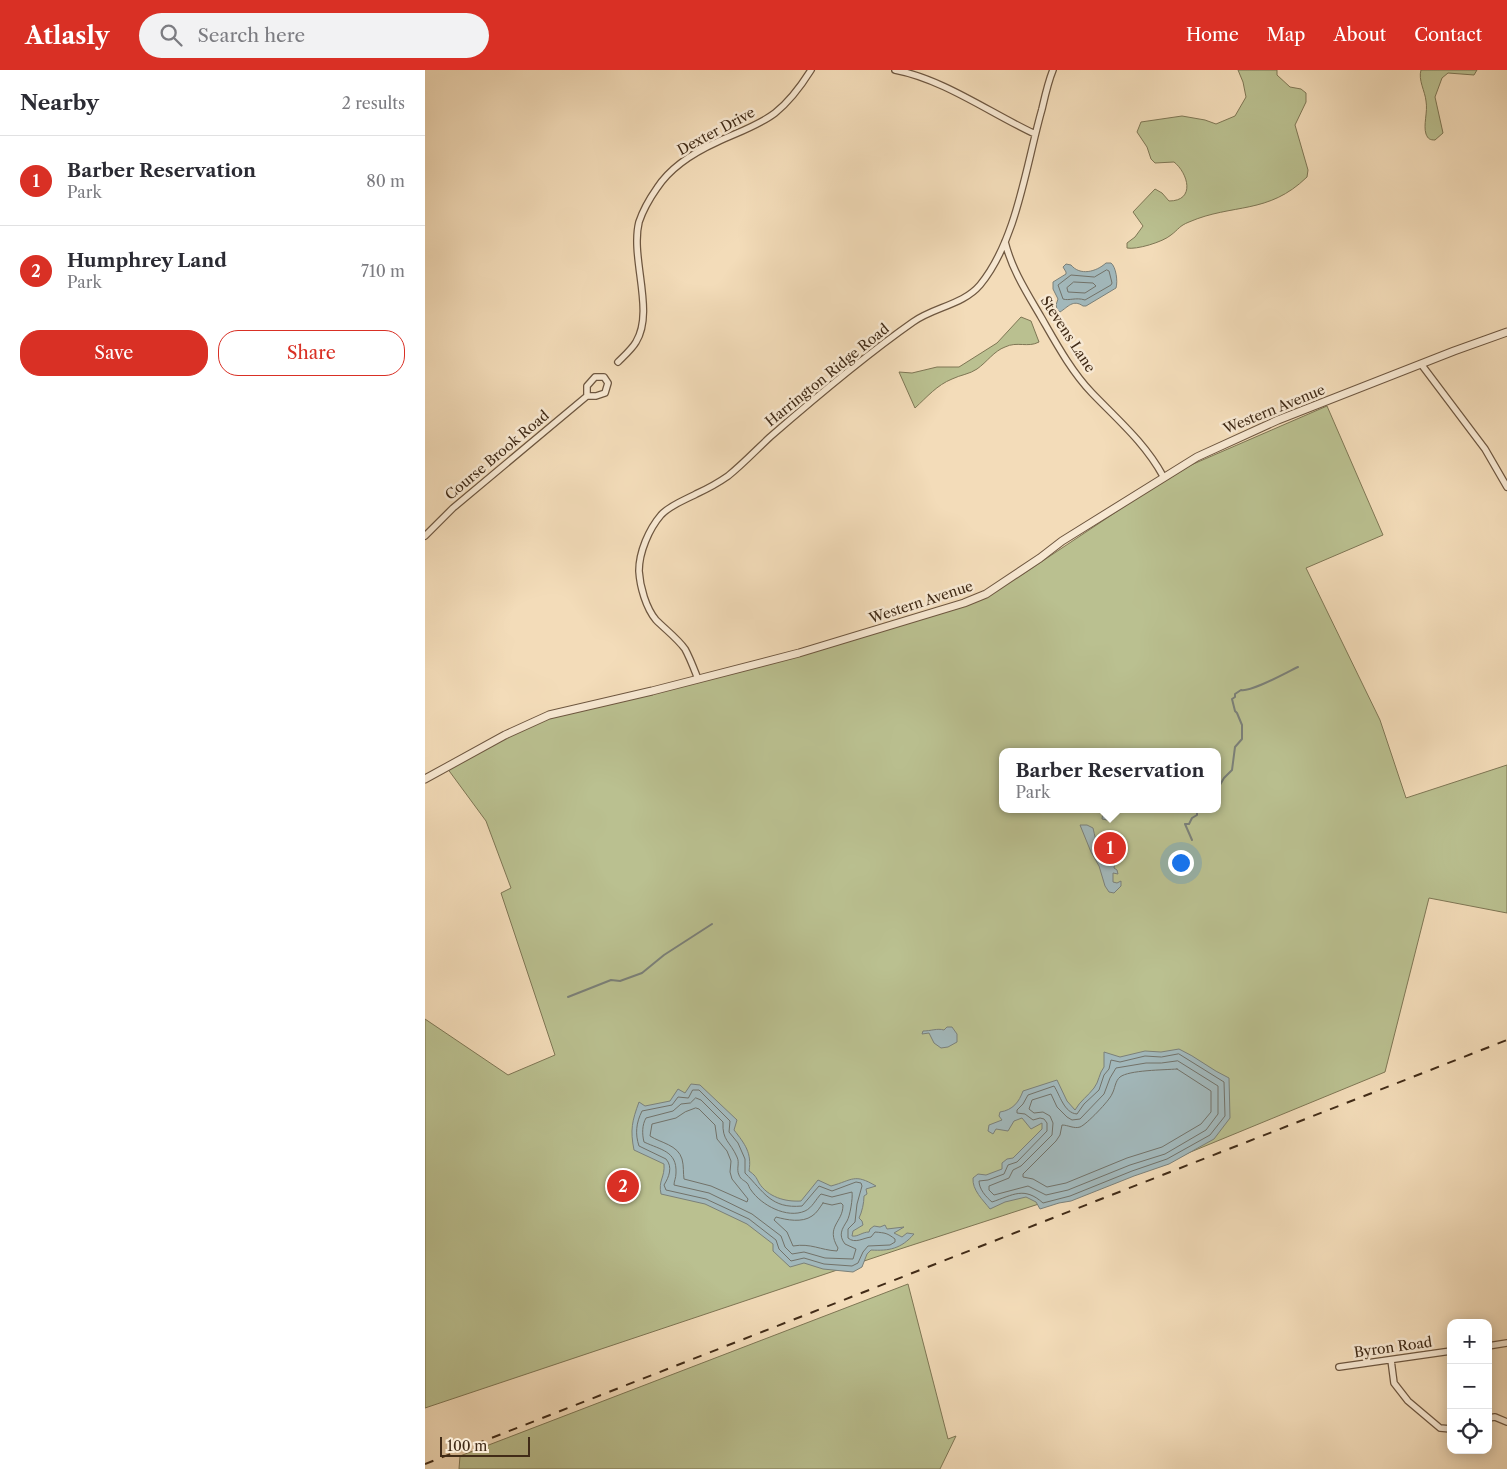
<!DOCTYPE html>
<meta charset="utf-8">
<style>
:root{--surface:#fff;--page:#f2f2f3;--text:#2b2b33;--muted:#7c7c81;--line:#e1e1e2;--accent:#d93025}
body{margin:0;font-family:"Libre Caslon Text",serif;background:var(--page);color:var(--text)}
.controls{position:absolute;right:15px;bottom:15px;display:grid;overflow:hidden;border-radius:10px;box-shadow:0 2px 12px #0003}
.controls button{width:45px;height:45px;display:grid;place-items:center;padding:0;border:0;border-bottom:1px solid var(--line);background:var(--surface);color:var(--text);font:25px sans-serif}
.scale{position:absolute;left:15px;bottom:12px;width:90px;box-sizing:border-box;padding-left:5px;border:2px solid #412b17;border-top:0;font-size:14px;line-height:18px;white-space:nowrap;color:#412b17;-webkit-text-stroke:4px #f7e8d2;paint-order:stroke}
.you{position:absolute;left:755px;top:792px;width:18px;height:18px;margin:-12px;border:4px solid #fff;border-radius:50%;background:#1a73e8;box-shadow:0 0 0 8px #1a73e833}
.badge{display:grid;place-items:center;width:32px;height:32px;border-radius:50%;background:var(--accent);color:#fff;font-size:16px;font-weight:700}
.pin{position:absolute;translate:-50% -50%;border:2px solid #fff;box-shadow:0 1px 5px #0006}
.popup{position:absolute;left:574px;top:678px;width:222px;height:65px;box-sizing:border-box;display:grid;place-content:center;border-radius:10px;background:var(--surface);filter:drop-shadow(0 1px 4px #0005);font-size:16px;white-space:nowrap;color:var(--muted)}
.popup b{font-size:19px;color:var(--text)}
.popup::after{content:'';position:absolute;left:50%;top:100%;margin-left:-10px;border:10px solid transparent;border-top-color:var(--surface)}
.list{margin:0;padding:0;list-style:none}
h2{display:flex;justify-content:space-between;align-items:center;height:65px;margin:0;padding:0 20px;font-size:21px}
h2 small{font-size:16px;font-weight:400;color:var(--muted)}
.list li{display:grid;grid-template-columns:32px 1fr auto;gap:15px;align-items:center;box-sizing:border-box;height:90px;padding:0 20px;border-top:1px solid var(--line)}
.list b{display:block;font-size:19px;white-space:nowrap}
.list p{margin:0;font-size:16px;white-space:nowrap;color:var(--muted)}
.list em{font-size:16px;font-style:normal;color:var(--muted)}
.actions{display:flex;gap:10px;padding:15px 20px}
.actions a{flex:1;padding:11px 0;border:1px solid var(--accent);border-radius:20px;text-align:center;font-size:18px;color:var(--accent)}
.actions .main{background:var(--accent);color:#fff}
.icon{flex:none;width:28px;height:28px;fill:none;stroke:currentColor;stroke-width:2;stroke-linecap:round;stroke-linejoin:round}
.map{position:relative;flex:none;width:1082px;height:1399px;overflow:hidden}
header{display:flex;align-items:center;gap:30px;box-sizing:border-box;height:70px;padding:0 25px;background:var(--accent);color:#fff}
header strong{font-size:24px}
nav{display:flex;gap:28px;margin-inline-start:auto;font-size:18px}
.search{width:350px;height:45px;background:var(--page);display:flex;align-items:center;gap:12px;box-sizing:border-box;padding:0 18px;border-radius:28px;color:var(--muted);font-size:19px}
main{display:flex}
aside{flex:1;background:var(--surface)}
.map>svg:first-child{display:block}
.green{fill:#bac090;stroke:#7e7654;fill-rule:evenodd}
.water{fill:#a2b8bb;stroke:#7b8079}
.lines{fill:none;stroke-linecap:round;stroke-linejoin:round}
.shore{stroke:#727269;stroke-width:1}
.stream{stroke:#7b8079;stroke-width:2}
.minor-casing{stroke:#6e5740;stroke-width:8}
.tertiary-casing{stroke:#6e5740;stroke-width:9}
.minor{stroke:#f7e8d2;stroke-width:5.5}
.tertiary{stroke:#f7e8d2;stroke-width:7}
.rail{stroke:#412b17;stroke-width:2;stroke-dasharray:9 9;stroke-linecap:butt}
.labels{text-anchor:middle;dominant-baseline:central;stroke-width:5;stroke-linejoin:round;paint-order:stroke}
.street-label{font-size:14px;fill:#412b17;stroke:#f7e8d2}
</style>
<header>
<strong>Atlasly</strong>
<div class="search"><svg class="icon" aria-label="search" viewBox="0 0 24 24"><circle cx="10" cy="10" r="6"/><path d="M15 15l6 6"/></svg>Search here</div>
<nav><a>Home</a><a>Map</a><a>About</a><a>Contact</a></nav>
</header>
<main>
<aside>
<h2>Nearby<small>2 results</small></h2>
<ul class="list">
<li><span class="badge">1</span><div><b>Barber Reservation</b><p>Park</p></div><em>80 m</em></li>
<li><span class="badge">2</span><div><b>Humphrey Land</b><p>Park</p></div><em>710 m</em></li>
</ul>
<div class="actions"><a class="main">Save</a><a>Share</a></div>
</aside>
<div class="map">
<svg width="1082" height="1399" viewBox="0 0 1082 1399">
<rect width="100%" height="100%" fill="#f3dcb9"/>
<filter id="stains"><feTurbulence type="fractalNoise" baseFrequency=".004" numOctaves="4"/><feColorMatrix values="0 0 0 0 .2 0 0 0 0 .09 0 0 0 0 .02 0 0 0 .5 -.17"/></filter>
<radialGradient id="worn" r=".72"><stop offset=".6" stop-color="#630" stop-opacity="0"/><stop offset="1" stop-color="#630" stop-opacity=".3"/></radialGradient>
<!-- green -->
<path class="green" d="M813,0H852V5L865,17L876,19L881,23V32L870,55L883,100L882,107C843,145 808,133 764,152C754,156 754,159 746,165C738,172 711,180 702,178V173L710,167L718,156L708,142L730,119L737,123L744,131C771,131 763,103 749,92L730,93L726,89L722,77L712,62L716,52L757,46L780,50L791,54L810,46L821,27L818,12Z
M996,0H1052L1049,5L1023,3L1017,8L1010,27L1018,63L1010,70C1005,70 1003,69 1001,64C998,55 1003,42 1001,31C1000,21 993,10 996,0Z
M596,247L606,251L614,272C603,278 592,271 580,277C569,281 562,292 552,299C545,304 535,305 527,309C512,315 502,327 490,338L474,302L487,303L512,297H534L572,273Z
M902,336L958,465L881,498L955,650L981,728L1082,695V843L1004,828L960,1002L734,1095L472,1180L0,1338V949L83,1005L130,985L76,823L86,818L61,751L22,698L124,645L227,621L539,533L598,504L706,432L766,395ZM578,682H792V739H578Z
M483,1214L523,1369L531,1366L515,1399H34L35,1386Z"/>
<!-- water -->
<path class="water" d="M681,193H686C691,197 693,211 691,218L661,236H658C648,229 643,237 635,242L632,239L631,235L633,229L628,219V212L641,204V202L638,197L641,194L646,195C655,206 671,202 681,193Z
M673,739H687L689,742L685,744L688,747L687,751L677,749L678,741Z
M655,755H662L668,758C672,774 671,784 691,785L689,798L692,800L693,804L688,803V812L692,813L696,811V816L689,823L684,822L680,816L674,796L666,782Z
M522,957H527L532,964V972L523,977L516,978L509,973L504,963L497,964L498,961C506,961 512,958 519,960Z
M754,979C772,987 786,1000 804,1008L805,1048L789,1069L744,1094L709,1106L646,1131L634,1133L615,1139L611,1132L601,1127L580,1132L565,1139C558,1130 547,1120 548,1108L553,1104L561,1105L577,1099V1093L582,1089L588,1088L617,1059V1053L606,1059L597,1048L589,1051L583,1061L571,1059L568,1064L563,1061L564,1055L577,1050L574,1046L575,1042C588,1040 594,1032 598,1021L632,1010L642,1031L650,1040C655,1031 663,1026 669,1018C674,1012 674,1003 679,997V982L695,987L720,981L736,982Z
M266,1014L275,1015L312,1050L309,1060C320,1074 327,1083 324,1101C330,1105 331,1107 334,1113C343,1127 360,1132 376,1131L393,1110L406,1116C428,1110 429,1103 451,1116L441,1119L442,1124L439,1126C439,1133 437,1142 434,1148L437,1151L438,1155L428,1161L427,1166C433,1167 437,1162 444,1162L445,1159L449,1156L455,1157L460,1155L462,1159L479,1157L469,1163L477,1167L482,1163L489,1164C476,1179 464,1181 446,1180L442,1184L437,1197L428,1202L398,1199L379,1193L365,1197L348,1181V1174L322,1154L280,1134L236,1124C233,1110 240,1108 239,1094L209,1080C205,1060 207,1051 214,1032L220,1036L245,1031L253,1019L260,1023Z"/>
<g class="lines">
<!-- shore -->
<path class="shore" d="M682,200L684,201L687,213L686,215L660,230C651,227 644,231 638,229L633,215L646,205L669,207Z
M649,212L668,213L671,216L660,223L643,222L642,218Z
M754,984L799,1012L800,1046L785,1065L742,1089L707,1101L645,1126L618,1133C599,1116 588,1125 567,1132C561,1127 554,1119 554,1111L563,1110L579,1104L583,1095L592,1092L622,1061V1053L619,1049L615,1048L608,1050L600,1044L592,1043V1040L598,1034L603,1025L629,1016C635,1025 639,1043 652,1044L659,1034L674,1020L679,1005L684,999L686,990L695,992L720,986L736,987Z
M753,991L793,1016V1044L781,1060L740,1084L705,1095L643,1120L621,1125L603,1116L569,1125L564,1120V1116L584,1108L588,1100L596,1096L627,1065L628,1053L625,1046L618,1042L609,1043L604,1039L607,1030L626,1024L632,1037L642,1047L647,1050L655,1049L679,1024L685,1008L691,998L721,993H736Z
M752,999L786,1021V1042L776,1054L737,1077L702,1088L641,1113L622,1117L608,1109L598,1107V1104L631,1071L635,1065L637,1055C643,1055 649,1059 655,1057C661,1055 685,1030 687,1024C690,1019 690,1011 695,1007C704,1000 739,1000 752,999Z
M268,1020H274L305,1051L304,1062L313,1073L320,1089V1103C339,1122 346,1139 377,1136L394,1116L407,1121L431,1112L436,1113L437,1116L432,1134L430,1152L423,1159V1168C430,1174 438,1168 446,1167L450,1162C461,1163 462,1163 470,1169V1172L465,1175L443,1176L438,1182L433,1193L427,1196L399,1194L379,1188L366,1191L354,1179L351,1170L324,1149L281,1129L241,1120L239,1115C244,1107 248,1097 241,1089L214,1076C210,1064 211,1053 217,1041L247,1035L253,1027L263,1028Z
M271,1028L276,1030L298,1052C297,1071 305,1071 312,1087C315,1093 311,1099 314,1105C316,1110 319,1110 322,1113C324,1115 324,1118 326,1120C336,1135 362,1149 380,1141C387,1138 391,1129 396,1124L407,1127L427,1122C428,1128 425,1146 422,1151C417,1159 413,1165 420,1174L431,1179L428,1189L400,1188L379,1182L367,1184L360,1177L356,1166L327,1144L284,1123L249,1115C249,1111 251,1108 251,1103C252,1081 236,1080 219,1072C217,1064 217,1055 221,1048L248,1041L256,1034L265,1033Z
M271,1038L274,1039L290,1055L292,1069L302,1081L306,1091L305,1102L307,1109L323,1129L322,1132L286,1116L259,1109C258,1103 259,1096 257,1089C253,1075 236,1073 225,1066L227,1054L251,1048L260,1042Z
M398,1133L407,1135L416,1133L418,1135C418,1153 400,1156 413,1178L412,1181C395,1180 386,1173 368,1176L362,1162L349,1150L351,1147C362,1150 377,1153 387,1146C392,1143 395,1137 398,1133Z"/>
<!-- stream -->
<path class="stream" d="M792,720L799,708L807,700L810,677L817,669V655L812,643L810,641L807,629L810,627V624L816,620C827,622 860,603 873,597
M767,770L760,754H764L767,748L772,745V741L775,739
M143,927L186,910L195,911L217,903L239,885L287,854"/>
<!-- minor casing -->
<g class="minor-casing">
<path id="minor" d="M470,0C518,9 565,43 610,64
M580,172C587,200 602,223 616,247C631,273 646,301 667,323C693,350 720,373 738,406
M193,292C199,286 207,279 211,272C230,241 205,188 214,152C218,140 225,128 232,118C245,98 270,82 292,72C311,63 333,56 350,43C365,31 376,16 386,0
M996,294L1060,379L1082,417
M0,466L28,438L162,326H171L180,323L183,313L179,307H170L162,316V326
M273,609C269,599 265,588 260,579C252,568 241,560 231,550C221,538 215,517 214,501C214,482 224,459 236,445C245,435 260,430 271,424C282,419 293,413 303,406C318,394 331,380 345,367C391,327 438,287 488,252C509,237 538,235 555,215C592,170 601,95 617,39C620,26 623,12 628,0
M1063,1276L1082,1273
M966,1290L969,1313L983,1331L1015,1358L1026,1359
M914,1297L1026,1281
M1063,1348L1070,1347L1082,1352"/>
</g>
<!-- tertiary casing -->
<g class="tertiary-casing">
<path id="tertiary" d="M0,709L80,665L124,645L227,621L374,583L539,533L561,524L615,488L637,471L772,387L853,350L1029,281L1082,262"/>
</g>
<!-- minor -->
<use href="#minor" class="minor"/>
<!-- tertiary -->
<use href="#tertiary" class="tertiary"/>
<!-- rail -->
<path class="rail" d="M0,1394L1082,970"/>
</g>
<g class="labels">
<!-- street labels -->
<g class="street-label">
<text transform="translate(291 61) rotate(-28)">Dexter Drive</text>
<text transform="translate(643 264) rotate(57)">Stevens Lane</text>
<text transform="translate(402 305) rotate(-39)">Harrington Ridge Road</text>
<text transform="translate(849 339) rotate(-22)">Western Avenue</text>
<text transform="translate(72 385) rotate(-40)">Course Brook Road</text>
<text transform="translate(496 532) rotate(-18)">Western Avenue</text>
<text transform="translate(968 1277) rotate(-8)">Byron Road</text>
</g>
</g>
<rect width="100%" height="100%" filter="url(#stains)"/>
<rect width="100%" height="100%" fill="url(#worn)"/>
</svg>
<div class="controls">
<button>+</button>
<button>−</button>
<button><svg class="icon" aria-label="locate" viewBox="0 0 24 24"><circle cx="12" cy="12" r="6"/><path d="M12 2v4M12 18v4M2 12h4M18 12h4"/></svg></button>
</div>
<div class="scale">100 m</div>
<div class="you"></div>
<div class="pin badge" style="left:685px;top:778px">1</div>
<div class="popup"><b>Barber Reservation</b>Park</div>
<div class="pin badge" style="left:198px;top:1116px">2</div>
</div>
</main>
